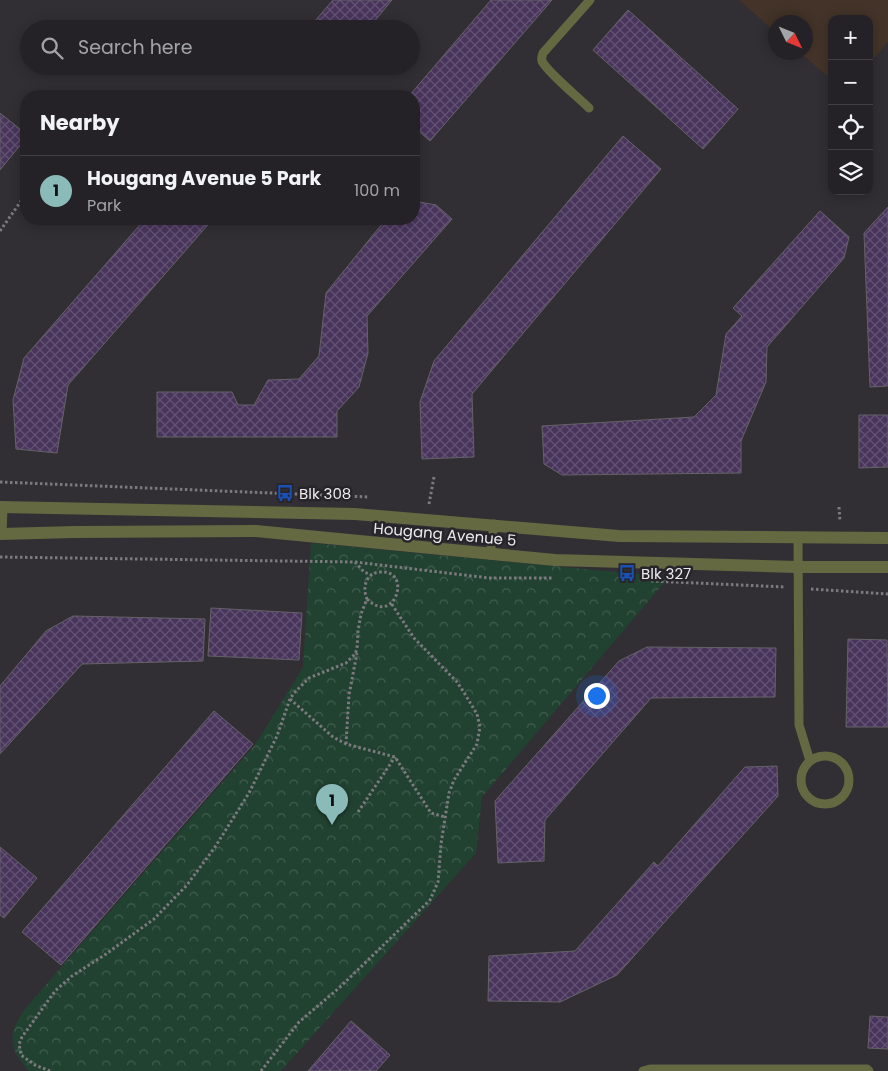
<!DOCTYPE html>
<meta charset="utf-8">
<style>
:root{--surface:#252227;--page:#312f33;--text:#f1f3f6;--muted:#a3a4a7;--line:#423f44;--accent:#8bbbb9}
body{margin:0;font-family:Poppins,sans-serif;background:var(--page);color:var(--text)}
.controls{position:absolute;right:15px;top:15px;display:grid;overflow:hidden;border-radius:10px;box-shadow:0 2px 12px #0003}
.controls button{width:45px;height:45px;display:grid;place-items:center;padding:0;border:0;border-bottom:1px solid var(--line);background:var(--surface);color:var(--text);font:25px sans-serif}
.compass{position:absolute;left:768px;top:15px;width:45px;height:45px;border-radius:50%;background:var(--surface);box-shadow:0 2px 12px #0003;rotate:133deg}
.you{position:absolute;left:596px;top:695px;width:18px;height:18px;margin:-12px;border:4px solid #fff;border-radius:50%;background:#1a73e8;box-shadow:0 0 0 8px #1a73e833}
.badge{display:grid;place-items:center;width:32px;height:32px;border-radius:50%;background:var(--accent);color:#111;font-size:16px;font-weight:700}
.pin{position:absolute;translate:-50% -41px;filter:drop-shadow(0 1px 2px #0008)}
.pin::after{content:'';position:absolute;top:26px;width:18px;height:15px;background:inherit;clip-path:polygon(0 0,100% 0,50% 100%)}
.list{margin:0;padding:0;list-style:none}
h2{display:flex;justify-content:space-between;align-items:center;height:65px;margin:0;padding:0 20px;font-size:21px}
h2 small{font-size:16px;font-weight:400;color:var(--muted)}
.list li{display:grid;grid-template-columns:32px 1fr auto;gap:15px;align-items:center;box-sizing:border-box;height:70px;padding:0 20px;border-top:1px solid var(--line)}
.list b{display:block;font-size:19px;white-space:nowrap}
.list p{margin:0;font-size:16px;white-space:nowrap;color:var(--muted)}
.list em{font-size:16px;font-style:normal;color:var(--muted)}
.icon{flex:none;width:28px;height:28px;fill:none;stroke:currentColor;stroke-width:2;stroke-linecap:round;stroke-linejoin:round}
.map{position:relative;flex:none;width:888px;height:1071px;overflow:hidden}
.search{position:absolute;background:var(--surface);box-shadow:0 2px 12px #0003;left:20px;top:20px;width:400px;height:55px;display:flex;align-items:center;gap:12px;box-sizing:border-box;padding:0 18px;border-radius:28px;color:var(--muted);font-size:19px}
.panel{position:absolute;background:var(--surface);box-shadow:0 2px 12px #0003;left:20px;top:90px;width:400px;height:135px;border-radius:20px}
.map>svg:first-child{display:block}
.education{fill:#433328}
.park{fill:url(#park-crowns)}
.building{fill:url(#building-cross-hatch);stroke:#656268}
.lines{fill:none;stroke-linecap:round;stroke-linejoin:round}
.path{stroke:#7d7a7f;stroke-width:3;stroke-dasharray:2.5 2.5;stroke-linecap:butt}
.service{stroke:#646941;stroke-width:9}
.tertiary{stroke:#646941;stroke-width:12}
.labels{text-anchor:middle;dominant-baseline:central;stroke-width:5;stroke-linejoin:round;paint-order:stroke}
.poi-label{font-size:15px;fill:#ebeaed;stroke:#27242a;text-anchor:start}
.street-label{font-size:15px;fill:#ebeaed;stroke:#27242a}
</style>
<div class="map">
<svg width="888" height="1071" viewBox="0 0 888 1071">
<defs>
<pattern id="park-crowns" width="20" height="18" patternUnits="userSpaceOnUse" patternTransform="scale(1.25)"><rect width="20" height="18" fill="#214231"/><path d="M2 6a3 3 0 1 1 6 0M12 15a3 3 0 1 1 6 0" fill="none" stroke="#415d4f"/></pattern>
<pattern id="building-cross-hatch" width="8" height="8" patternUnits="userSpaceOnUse" patternTransform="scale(1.25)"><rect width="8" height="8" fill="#49355c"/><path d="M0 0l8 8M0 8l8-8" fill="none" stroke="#635274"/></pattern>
</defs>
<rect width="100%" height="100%" fill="#312e34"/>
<!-- education -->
<path class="education" d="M739,0H888V42L869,64V19H832V80L800,53L806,52V22H776L775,32Z"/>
<!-- park -->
<path class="park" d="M311,543L669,577L482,797L476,853L281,1071H29C9,1049 7,1036 24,1010L255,745L303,667Z"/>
<!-- building -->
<path class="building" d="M333,0H392L368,29H308Z
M491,0H552L430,141L414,127V96H409Z
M628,10L738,109L703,149L593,50Z
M306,66H336L334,68L314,73Z
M0,113L26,134V138L0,170Z
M623,136L661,169L472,394L474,457L422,459L420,402L434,361Z
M414,201L436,205L452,219L367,316L368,353L359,387L337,411V437H157V392H232L238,405H254L268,380L299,379L319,356L326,293L386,219H414Z
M888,207V386L870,387L864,233Z
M820,211L849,237L844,258L767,347L766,382L741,441V473L562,475L544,464L542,426L694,417L716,395L726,334L742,316L733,308Z
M145,219H213L68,385L57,453L16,449L13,400L24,358Z
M859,415H888V467L859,468Z
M211,608L302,613L299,660L208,656Z
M73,616L205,619L203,661L82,664L0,754V686L46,631Z
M848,639L887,640L888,727H846Z
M647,647L776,648L775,697L651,698L545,820L544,861L498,863L495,801L619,661Z
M214,711L253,744L61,965L22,932Z
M777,766L778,796L617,975L560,1002L488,1001L489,956L575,951L654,862L658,866L745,767Z
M0,847L37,878L4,918L0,915Z
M870,1016L888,1017V1049L868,1048Z
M351,1021L390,1055L376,1071H308Z"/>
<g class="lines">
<!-- path -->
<path class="path" d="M0,231L26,194
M0,482L369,497
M429,504L434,477
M839,507L840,521
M0,557L355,562L489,578H553
M355,562L364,572L372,575
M651,581L785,587
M811,589L888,594
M290,699L333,737L346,744L395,757L431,813L445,817
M346,744L349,695L357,653
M358,812L395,757
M50,1071L35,1065L21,1055L19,1044L22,1037L55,991L72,976L106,954L154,919L187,885L215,847L249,793L277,736L290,699L294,693L309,678L346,663L355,654L357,649L358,631L361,614L367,599C362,587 366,573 380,572C413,569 395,627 367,599
M261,1071L299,1022L339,988L430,900L438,882L441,844L449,793L454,780L477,744L480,727L477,714L463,691L457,682L414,638L391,603"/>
<!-- service -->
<path class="service" d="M589,108C579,98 546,71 542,61C541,57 542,57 543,53L590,0
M2,534L3,507
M798,538L799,725L810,761
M490,555L494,524
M801 780a24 24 0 1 1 48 0a24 24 0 1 1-48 0Z
M643,1071L650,1069H867L869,1071"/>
<!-- tertiary -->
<path class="tertiary" d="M0,507L355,514L619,536L888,538
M0,534L75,532L256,531L555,560L797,567H888"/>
</g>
<!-- icons -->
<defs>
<g id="bus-bare" transform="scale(1.35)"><path d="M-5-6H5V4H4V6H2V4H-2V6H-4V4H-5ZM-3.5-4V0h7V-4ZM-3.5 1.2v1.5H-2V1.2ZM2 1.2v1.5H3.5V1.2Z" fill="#1a4fb4" stroke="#27242a" stroke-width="2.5" paint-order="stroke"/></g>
</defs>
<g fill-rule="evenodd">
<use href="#bus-bare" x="285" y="493"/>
<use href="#bus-bare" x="627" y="573"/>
</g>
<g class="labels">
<!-- poi labels -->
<g class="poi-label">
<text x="299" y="493">Blk 308</text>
<text x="641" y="573">Blk 327</text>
</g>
<!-- street labels -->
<g class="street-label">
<text transform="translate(445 534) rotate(5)">Hougang Avenue 5</text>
</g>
</g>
</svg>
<div class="controls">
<button>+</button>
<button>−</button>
<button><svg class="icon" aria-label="locate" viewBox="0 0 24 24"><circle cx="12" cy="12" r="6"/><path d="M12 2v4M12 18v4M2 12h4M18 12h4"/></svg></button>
<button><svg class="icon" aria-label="layers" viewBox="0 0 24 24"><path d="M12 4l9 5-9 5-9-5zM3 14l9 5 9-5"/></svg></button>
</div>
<svg class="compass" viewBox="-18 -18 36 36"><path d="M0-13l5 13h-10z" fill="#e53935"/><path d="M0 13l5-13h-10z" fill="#a3a4a7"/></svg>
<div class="you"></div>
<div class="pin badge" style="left:332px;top:825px">1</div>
<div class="search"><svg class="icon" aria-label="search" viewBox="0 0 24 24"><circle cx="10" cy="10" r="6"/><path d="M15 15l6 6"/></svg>Search here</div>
<section class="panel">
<h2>Nearby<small></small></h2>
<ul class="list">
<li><span class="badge">1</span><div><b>Hougang Avenue 5 Park</b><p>Park</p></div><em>100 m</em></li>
</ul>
</section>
</div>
